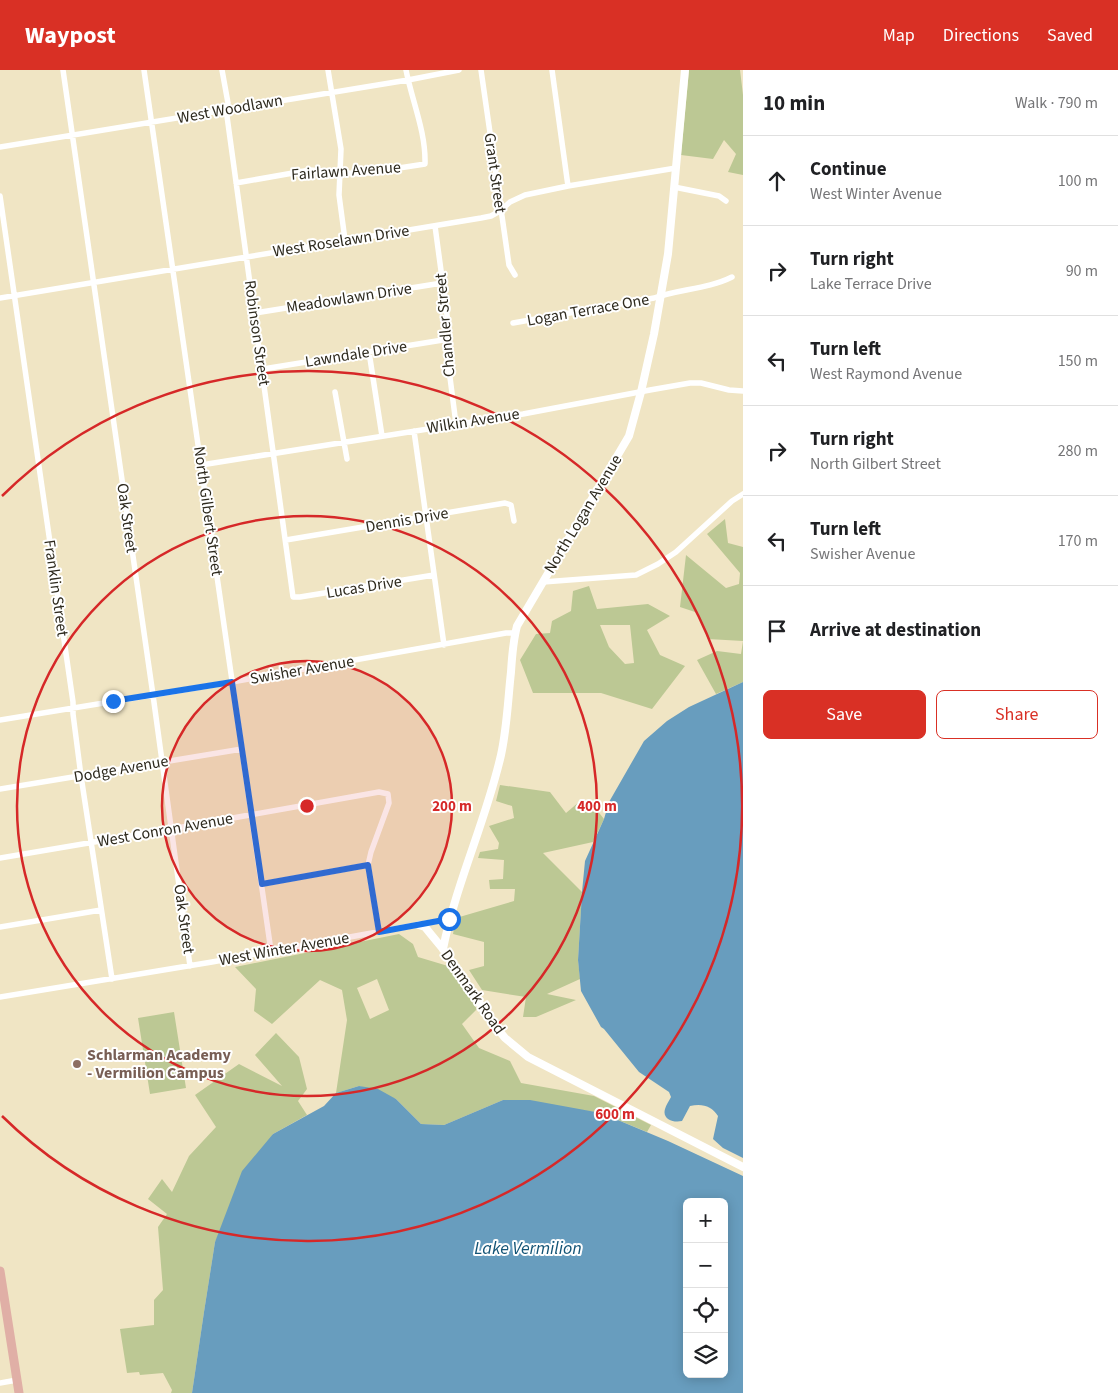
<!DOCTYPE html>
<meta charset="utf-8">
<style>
:root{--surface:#fff;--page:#f6f6f6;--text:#202124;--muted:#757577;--line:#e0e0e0;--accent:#d93025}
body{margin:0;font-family:"Source Sans 3",sans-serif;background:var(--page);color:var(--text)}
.controls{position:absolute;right:15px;bottom:15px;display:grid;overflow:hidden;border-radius:8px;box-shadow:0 2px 12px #0003}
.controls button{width:45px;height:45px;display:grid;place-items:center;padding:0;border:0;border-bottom:1px solid var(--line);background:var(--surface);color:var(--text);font:25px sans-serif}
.stop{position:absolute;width:15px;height:15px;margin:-11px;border:4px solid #1a73e8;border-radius:50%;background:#fff}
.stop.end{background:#1a73e8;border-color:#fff;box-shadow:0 1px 5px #0008}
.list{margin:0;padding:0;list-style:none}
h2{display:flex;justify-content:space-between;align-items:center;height:65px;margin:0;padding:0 20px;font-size:21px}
h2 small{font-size:16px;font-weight:400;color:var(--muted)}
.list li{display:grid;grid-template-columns:32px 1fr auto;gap:15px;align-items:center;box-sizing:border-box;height:90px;padding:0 20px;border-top:1px solid var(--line)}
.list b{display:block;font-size:19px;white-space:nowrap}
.list p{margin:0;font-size:16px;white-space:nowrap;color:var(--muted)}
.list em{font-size:16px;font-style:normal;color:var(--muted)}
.actions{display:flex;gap:10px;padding:15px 20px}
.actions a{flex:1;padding:11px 0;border:1px solid var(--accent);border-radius:8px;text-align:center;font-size:18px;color:var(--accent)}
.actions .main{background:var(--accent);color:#fff}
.icon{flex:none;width:28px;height:28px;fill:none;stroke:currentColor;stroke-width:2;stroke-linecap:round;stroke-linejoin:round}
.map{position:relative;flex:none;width:743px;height:1323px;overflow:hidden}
header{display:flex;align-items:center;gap:30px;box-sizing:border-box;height:70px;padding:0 25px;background:var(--accent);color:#fff}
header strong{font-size:24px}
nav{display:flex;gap:28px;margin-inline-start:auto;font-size:18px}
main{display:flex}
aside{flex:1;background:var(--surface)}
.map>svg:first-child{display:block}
.green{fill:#bcc894;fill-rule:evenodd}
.water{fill:#689dbe;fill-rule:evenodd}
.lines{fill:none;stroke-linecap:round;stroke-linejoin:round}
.street{stroke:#fff;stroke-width:5.5}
.secondary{stroke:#fff;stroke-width:8}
.primary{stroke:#e0afa6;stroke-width:9}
.route{stroke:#1a73e8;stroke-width:6}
.ring{fill:none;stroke:#d62828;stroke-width:2.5}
.education-dot{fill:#8d6e63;stroke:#fff;stroke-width:2}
.labels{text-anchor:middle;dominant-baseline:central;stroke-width:4;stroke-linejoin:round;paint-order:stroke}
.street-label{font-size:16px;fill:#2e2a1e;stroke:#fff}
.education-label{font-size:16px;font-weight:bold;fill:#785e54;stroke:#fff;text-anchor:start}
.water-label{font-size:18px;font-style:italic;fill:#135476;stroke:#fff}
.centre{fill:#d62828;stroke:#fff;stroke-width:2.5}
.ring-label{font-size:15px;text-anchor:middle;font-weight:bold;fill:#d62828;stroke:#fff;stroke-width:4;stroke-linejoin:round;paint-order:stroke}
</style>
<header>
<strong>Waypost</strong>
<nav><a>Map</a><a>Directions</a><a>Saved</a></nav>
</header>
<main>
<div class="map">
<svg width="743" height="1323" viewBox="0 0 743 1323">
<rect width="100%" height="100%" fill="#f0e5c4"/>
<!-- green -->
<path class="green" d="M689,0H740L743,25V105L728,102L736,84L724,70L713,89L681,85Z
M725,449L728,473L743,477V612L716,624L697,590L717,581L741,584L743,571L708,569L698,543L680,537L686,485L726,518L739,514L740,503L707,464Z
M589,516L597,539L648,534L670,546L647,560L660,585L685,596L652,639L601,623H533L520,590L536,564L550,563L552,551L571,541L573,521ZM630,555L634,593L625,594L609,577L600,555Z
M500,715L550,722L566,743L579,732L596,739L604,749L593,772L543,783L582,822L578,890L580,909L547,924L576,930L536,947H523L526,927L482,920L469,900L484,896V872L453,864L456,848L514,831L515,819H490L489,810L503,809L504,790L478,788L480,782L498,779L499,773L489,756L514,748L512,736L496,731Z
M399,864L413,874L418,887L448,896L477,939L462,954L479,978L510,991L521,1013L594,1026L651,1055L647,1062L601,1043L503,1030L444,1055L421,1054L396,1029L359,1016L336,1023L347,950L342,920L320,910L272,954L254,941L256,919L235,897ZM377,909L389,940L370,949L357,918Z
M174,942L186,1018L150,1024L138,948Z
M276,963L299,987L307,1019L298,1031L307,1045L273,1064L215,1172L204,1242L192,1323H171L172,1320L163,1303L140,1305L139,1302L127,1303L120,1259L154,1255V1230L163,1220L158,1157L167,1144L148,1129L162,1109L172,1122L189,1086L216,1057L195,1025L239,994L282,1016L255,985Z"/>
<!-- water -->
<path class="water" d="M743,612V1088L723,1078L713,1069L718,1046C712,1036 702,1033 690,1036L682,1051C673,1053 662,1049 665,1039C666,1035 669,1031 671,1027L669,1022L639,1002L604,959L601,957L581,921L578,890L582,822L585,791L604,749L609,732L644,671L667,651L689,637Z
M359,1016L378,1019L396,1029L421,1054L444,1055L503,1030H530L601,1043L668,1071L743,1106V1323H192L204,1242L215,1172L242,1101L273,1064L324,1036L336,1023ZM687,1132H724V1304H687Z"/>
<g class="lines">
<!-- street -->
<path class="street" d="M63,0L153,625L190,896
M144,0L271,881
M222,0L228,33L226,39L293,527H300L434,505
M328,0L341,79L339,125L345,170
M481,0L509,195L515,205
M552,0L568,116
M0,77L408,10L459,0
M236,113L310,100L360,104L425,94C426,62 412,31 406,0
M674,117L719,126L726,131
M0,126L73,632V644L81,706L112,909
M435,156L449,260L448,292L456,354
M0,228L481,148L491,146L500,141L510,132L525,125L568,116L676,98
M255,243L442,213
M513,253L654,228C680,219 708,219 732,207
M369,282L382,366
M263,299L449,269
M335,322L347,389
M414,361L444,575
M201,395L523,344L650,320L690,313H701L729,320L743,321
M286,470L505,433L511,435L514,451
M543,512L636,505L658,494L676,482L732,431L743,424
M0,650L232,612L506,563H515
M0,719L242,679
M0,788L171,759L379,722L388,724L389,733L371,782L368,795L379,862
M262,814L368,795
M0,857L101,840
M0,927L212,892L449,849
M0,1313L17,1310"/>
<!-- secondary -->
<path class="secondary" d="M419,855L425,857L429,862L443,879L493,953L505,968L528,987L743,1097
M443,879C456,813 486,751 501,685C507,658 508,629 511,602C512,586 513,571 517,556L629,366L641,322L654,264L668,184L685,0"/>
<!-- primary -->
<path class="primary" d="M0,1201L19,1323"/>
</g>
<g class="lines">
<!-- route -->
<path class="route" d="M113,631L232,612L262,814L368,795L379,862L449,849"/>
</g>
<!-- distance rings -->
<circle cx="307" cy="736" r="145" fill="#d62828" fill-opacity=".12"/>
<g class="ring">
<circle cx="307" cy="736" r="145"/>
<circle cx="307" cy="736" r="290"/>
<path d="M2 426A435 435 0 1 1 2 1046"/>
</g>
<!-- markers -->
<circle class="education-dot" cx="77" cy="994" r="5"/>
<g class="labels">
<!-- street labels -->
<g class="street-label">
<text transform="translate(230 39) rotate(-10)">West Woodlawn</text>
<text transform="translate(346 101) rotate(-4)">Fairlawn Avenue</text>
<text transform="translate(495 103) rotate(82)">Grant Street</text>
<text transform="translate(341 171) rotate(-9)">West Roselawn Drive</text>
<text transform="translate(349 228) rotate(-9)">Meadowlawn Drive</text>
<text transform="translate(588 240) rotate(-10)">Logan Terrace One</text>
<text transform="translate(445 255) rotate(-95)">Chandler Street</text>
<text transform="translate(257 263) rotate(82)">Robinson Street</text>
<text transform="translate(356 284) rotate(-9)">Lawndale Drive</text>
<text transform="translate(473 351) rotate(-9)">Wilkin Avenue</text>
<text transform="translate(208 441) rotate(82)">North Gilbert Street</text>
<text transform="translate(583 444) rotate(-59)">North Logan Avenue</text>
<text transform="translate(127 448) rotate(82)">Oak Street</text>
<text transform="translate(407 450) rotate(-10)">Dennis Drive</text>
<text transform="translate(364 517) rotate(-9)">Lucas Drive</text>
<text transform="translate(56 518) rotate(82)">Franklin Street</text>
<text transform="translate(302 600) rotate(-10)">Swisher Avenue</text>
<text transform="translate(121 699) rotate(-10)">Dodge Avenue</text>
<text transform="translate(165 760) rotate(-10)">West Conron Avenue</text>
<text transform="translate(184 849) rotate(82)">Oak Street</text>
<text transform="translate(284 879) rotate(-10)">West Winter Avenue</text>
<text transform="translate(473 922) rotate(55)">Denmark Road</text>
</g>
<!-- education labels -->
<g class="education-label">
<text x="87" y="985">Schlarman Academy<tspan x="87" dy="18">- Vermilion Campus</tspan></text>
</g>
<!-- water labels -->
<g class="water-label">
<text x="528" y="1178">Lake Vermilion</text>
</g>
</g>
<circle cx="307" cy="736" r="8" class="centre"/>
<g class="ring-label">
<text x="452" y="741">200 m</text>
<text x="597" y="741">400 m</text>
<text x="615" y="1049">600 m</text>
</g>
</svg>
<div class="controls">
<button>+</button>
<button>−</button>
<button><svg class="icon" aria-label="locate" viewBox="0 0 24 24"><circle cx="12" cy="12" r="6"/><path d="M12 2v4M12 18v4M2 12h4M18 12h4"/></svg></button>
<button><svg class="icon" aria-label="layers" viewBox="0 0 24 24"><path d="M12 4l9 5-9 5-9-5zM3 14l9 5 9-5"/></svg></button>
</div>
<div class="stop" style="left:449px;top:849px"></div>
<div class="stop end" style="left:113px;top:631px"></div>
</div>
<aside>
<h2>10 min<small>Walk · 790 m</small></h2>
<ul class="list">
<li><svg class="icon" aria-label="ahead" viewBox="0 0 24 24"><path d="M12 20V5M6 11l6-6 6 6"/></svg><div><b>Continue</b><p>West Winter Avenue</p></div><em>100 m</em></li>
<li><svg class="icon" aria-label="right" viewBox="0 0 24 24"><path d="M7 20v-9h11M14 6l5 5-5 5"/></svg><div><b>Turn right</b><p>Lake Terrace Drive</p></div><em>90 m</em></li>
<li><svg class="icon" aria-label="left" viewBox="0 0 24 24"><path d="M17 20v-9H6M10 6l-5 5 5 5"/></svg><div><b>Turn left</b><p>West Raymond Avenue</p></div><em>150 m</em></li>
<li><svg class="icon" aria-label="right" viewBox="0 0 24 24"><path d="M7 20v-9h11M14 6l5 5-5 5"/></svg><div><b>Turn right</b><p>North Gilbert Street</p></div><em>280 m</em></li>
<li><svg class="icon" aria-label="left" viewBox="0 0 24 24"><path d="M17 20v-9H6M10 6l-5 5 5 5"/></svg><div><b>Turn left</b><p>Swisher Avenue</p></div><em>170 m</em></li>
<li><svg class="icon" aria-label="arrive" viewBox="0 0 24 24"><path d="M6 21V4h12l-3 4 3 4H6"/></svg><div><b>Arrive at destination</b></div></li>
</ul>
<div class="actions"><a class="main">Save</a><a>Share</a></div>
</aside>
</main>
